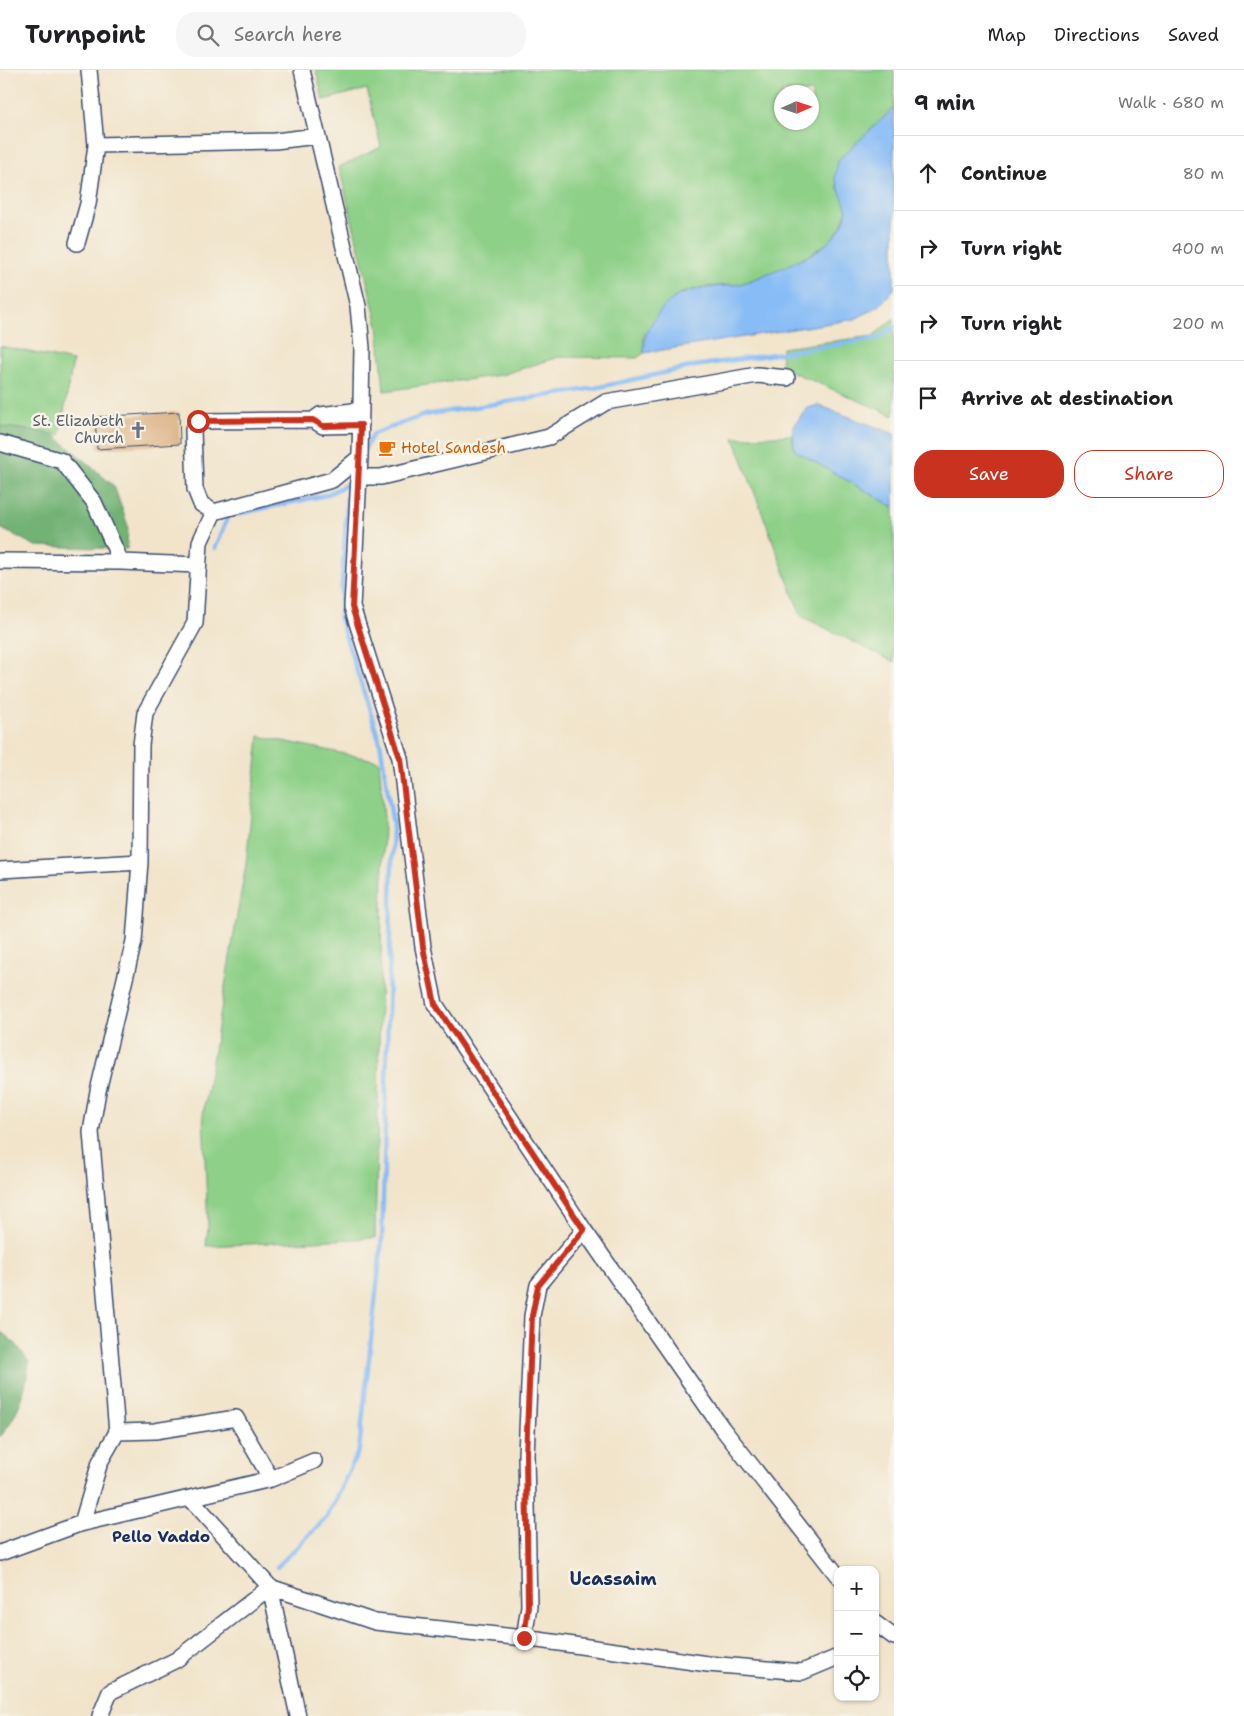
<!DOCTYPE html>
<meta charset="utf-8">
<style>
:root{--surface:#fff;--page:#f6f6f6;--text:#202124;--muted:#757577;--line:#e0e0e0;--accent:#c8321e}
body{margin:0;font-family:"Shantell Sans",sans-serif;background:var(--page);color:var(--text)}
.controls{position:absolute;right:15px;bottom:15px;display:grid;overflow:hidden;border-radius:10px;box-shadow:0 1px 4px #0004}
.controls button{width:45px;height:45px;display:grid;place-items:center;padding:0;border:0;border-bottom:1px solid var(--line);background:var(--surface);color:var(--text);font:25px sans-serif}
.compass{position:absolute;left:774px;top:15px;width:45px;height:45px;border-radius:50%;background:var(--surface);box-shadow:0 1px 4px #0004;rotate:87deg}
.stop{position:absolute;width:15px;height:15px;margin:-11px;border:4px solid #c8321e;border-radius:50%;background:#fff}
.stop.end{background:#c8321e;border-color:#fff;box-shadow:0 1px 5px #0008}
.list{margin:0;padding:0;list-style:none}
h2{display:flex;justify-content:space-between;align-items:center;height:65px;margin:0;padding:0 20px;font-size:21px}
h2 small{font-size:16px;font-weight:400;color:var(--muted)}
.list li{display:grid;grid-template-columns:32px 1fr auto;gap:15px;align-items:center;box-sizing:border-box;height:75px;padding:0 20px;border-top:1px solid var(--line)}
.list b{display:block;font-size:19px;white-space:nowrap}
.list em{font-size:16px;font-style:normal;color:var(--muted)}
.actions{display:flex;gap:10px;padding:15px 20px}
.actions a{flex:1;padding:11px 0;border:1px solid var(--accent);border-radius:20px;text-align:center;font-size:18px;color:var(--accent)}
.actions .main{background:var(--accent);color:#fff}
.icon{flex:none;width:28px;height:28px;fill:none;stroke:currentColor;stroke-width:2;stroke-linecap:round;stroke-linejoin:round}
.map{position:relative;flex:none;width:894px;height:1646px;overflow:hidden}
header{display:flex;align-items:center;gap:30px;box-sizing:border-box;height:70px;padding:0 25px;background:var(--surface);border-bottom:1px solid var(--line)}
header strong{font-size:24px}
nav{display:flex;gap:28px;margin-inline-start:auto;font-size:18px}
.search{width:350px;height:45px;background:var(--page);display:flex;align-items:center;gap:12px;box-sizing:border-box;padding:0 18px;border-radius:20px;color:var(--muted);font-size:19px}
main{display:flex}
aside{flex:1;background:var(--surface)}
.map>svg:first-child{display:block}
.green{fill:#8ed088;stroke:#548073;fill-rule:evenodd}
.forest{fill:#72b274;stroke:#467069}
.water{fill:#87bcf6;stroke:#5176aa}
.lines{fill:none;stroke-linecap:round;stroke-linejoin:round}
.stream{stroke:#87bcf6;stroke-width:4.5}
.building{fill:#daae7e}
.minor-casing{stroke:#3b4a6e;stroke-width:18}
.minor{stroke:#fff;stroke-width:15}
.route{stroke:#c8321e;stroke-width:6}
.labels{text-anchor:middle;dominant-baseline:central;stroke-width:5;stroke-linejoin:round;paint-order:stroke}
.worship-label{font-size:15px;fill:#5b616d;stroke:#f7f3e8;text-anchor:end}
.food-label{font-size:15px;fill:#c56008;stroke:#f7f3e8;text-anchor:start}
.neighbourhood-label{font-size:16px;font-weight:bold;fill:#1b2f5e;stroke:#f7f3e8}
.quarter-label{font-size:18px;font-weight:bold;fill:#1b2f5e;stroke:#f7f3e8}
</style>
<header>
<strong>Turnpoint</strong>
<div class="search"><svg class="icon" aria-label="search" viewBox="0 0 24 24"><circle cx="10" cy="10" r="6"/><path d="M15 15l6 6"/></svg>Search here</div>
<nav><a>Map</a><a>Directions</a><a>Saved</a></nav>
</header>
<main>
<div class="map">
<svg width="894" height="1646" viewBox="0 0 894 1646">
<rect width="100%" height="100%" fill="#f7f3e8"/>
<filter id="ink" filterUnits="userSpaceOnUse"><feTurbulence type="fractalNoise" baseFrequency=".02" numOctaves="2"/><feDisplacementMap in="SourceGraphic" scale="10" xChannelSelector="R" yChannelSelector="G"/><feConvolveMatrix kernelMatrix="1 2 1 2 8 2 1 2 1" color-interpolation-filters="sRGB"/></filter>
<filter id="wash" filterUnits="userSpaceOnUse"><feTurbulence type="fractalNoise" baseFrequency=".0096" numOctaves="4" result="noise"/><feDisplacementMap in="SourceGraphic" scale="20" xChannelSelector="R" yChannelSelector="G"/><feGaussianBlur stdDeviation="1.12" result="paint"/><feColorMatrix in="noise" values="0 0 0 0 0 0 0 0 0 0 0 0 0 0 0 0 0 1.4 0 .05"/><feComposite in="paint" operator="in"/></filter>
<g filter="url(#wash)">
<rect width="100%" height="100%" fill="#f1e4ca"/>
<!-- green -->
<path class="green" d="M316,0H894V38L838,91L837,117L846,132L847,140L841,157L829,172L798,192L741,214L704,217L678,224L644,265V283L637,288L559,287L501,305L384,321L378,256L339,97L381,77L367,19L323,30ZM782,22H812V52H782Z
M894,248V346L781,297L782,278L873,266Z
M0,276L73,291L60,365L0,359Z
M792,365L794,380L894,437V592L801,546L734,368Z
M259,666L379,691L384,748L375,1168L206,1176L208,1156L203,1044L246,794Z"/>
<!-- forest -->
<path class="forest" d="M0,356L53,364L114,416L128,456L127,479L36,476L0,458Z
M0,1261L16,1274L29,1292C26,1321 19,1344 0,1367Z"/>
<!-- water -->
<path class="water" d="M894,38V219L879,236L855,249L644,283C644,266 646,262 655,248C677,214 704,220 739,214C750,212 761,206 771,202C801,190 841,176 847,140L835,108L838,90Z
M818,335L894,364V437L794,380L793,357L807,338Z"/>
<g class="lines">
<!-- stream -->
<path class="stream" d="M365,379L373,364L425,345L595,318L695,296L879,268L894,257
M215,478L228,446L326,425L348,414
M277,1497L327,1447L359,1380L382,1169L393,755L380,672L340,549L348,414L353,404"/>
</g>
<g id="blocks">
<!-- building -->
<path class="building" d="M179,342L180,374L97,379L95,347Z"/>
</g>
</g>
<g filter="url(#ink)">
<use href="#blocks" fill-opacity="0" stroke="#3b4a6e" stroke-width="1"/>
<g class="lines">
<!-- minor casing -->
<g class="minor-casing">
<path id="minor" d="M89,0L96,75L275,71L317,66
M302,0L358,236L362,278L360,387L352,537L400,688L423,877L435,934L584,1160L722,1358L838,1506
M77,173L88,134L96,75
M313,350L323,356L361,355
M0,373L62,391L94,432L121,492L198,495
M358,407H381L549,367L606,332L757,305L787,308
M214,442L201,434L195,419L193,360L198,351L313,350L320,345L361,340
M0,491L121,492
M0,800L140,792
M117,1362L155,1361L236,1348L271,1409
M191,1429L270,1517L375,1552L524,1568L708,1594L802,1602L838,1587
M79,1454L271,1409L314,1391
M0,1483L82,1453L100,1392L117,1362L91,1062L98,1021L134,871L140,792L141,675L145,643L195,553L200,472L214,442L332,410L360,387
M875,1553L894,1567
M524,1568L529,1536L526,1385L532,1246L538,1215L584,1160
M100,1646L110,1622L176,1590L270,1517L298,1646"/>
</g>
<!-- minor -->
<use href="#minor" class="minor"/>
</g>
</g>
<g class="lines" filter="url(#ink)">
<!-- route -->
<path class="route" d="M198,351L313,350L323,356L361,355L352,537L400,688L423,877L435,934L584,1160L538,1216L532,1246L526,1385L528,1536L524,1568"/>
</g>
<!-- icons -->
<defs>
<g id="church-bare" transform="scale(1.35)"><path d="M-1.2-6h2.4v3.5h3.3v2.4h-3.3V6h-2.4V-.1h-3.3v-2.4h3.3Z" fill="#6b7280" stroke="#f7f3e8" stroke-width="2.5" paint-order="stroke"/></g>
<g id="cafe-bare" transform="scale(1.35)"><path d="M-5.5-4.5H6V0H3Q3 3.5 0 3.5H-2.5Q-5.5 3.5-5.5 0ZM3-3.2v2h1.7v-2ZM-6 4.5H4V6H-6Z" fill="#e8710a" stroke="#f7f3e8" stroke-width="2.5" paint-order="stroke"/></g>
</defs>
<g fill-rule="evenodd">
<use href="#church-bare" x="138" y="360"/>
<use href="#cafe-bare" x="387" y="378"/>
</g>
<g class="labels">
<!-- worship labels -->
<g class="worship-label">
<text x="124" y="351">St. Elizabeth<tspan x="124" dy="17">Church</tspan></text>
</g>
<!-- food labels -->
<g class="food-label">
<text x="401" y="378">Hotel Sandesh</text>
</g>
<!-- neighbourhood labels -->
<g class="neighbourhood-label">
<text x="161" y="1466">Pello Vaddo</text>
</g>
<!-- quarter labels -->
<g class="quarter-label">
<text x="613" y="1509">Ucassaim</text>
</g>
</g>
</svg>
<div class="controls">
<button>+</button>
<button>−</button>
<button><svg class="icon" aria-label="locate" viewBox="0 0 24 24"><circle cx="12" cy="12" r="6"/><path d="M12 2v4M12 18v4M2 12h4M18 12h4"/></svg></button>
</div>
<svg class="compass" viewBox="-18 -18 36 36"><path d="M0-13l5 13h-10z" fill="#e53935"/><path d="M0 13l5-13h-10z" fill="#757577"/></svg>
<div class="stop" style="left:198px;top:351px"></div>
<div class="stop end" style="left:524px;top:1568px"></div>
</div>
<aside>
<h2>9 min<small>Walk · 680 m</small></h2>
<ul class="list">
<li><svg class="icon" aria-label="ahead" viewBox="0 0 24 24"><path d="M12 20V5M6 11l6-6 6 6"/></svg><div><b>Continue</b></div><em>80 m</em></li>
<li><svg class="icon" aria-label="right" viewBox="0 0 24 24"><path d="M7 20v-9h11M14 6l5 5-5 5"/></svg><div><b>Turn right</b></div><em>400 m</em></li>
<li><svg class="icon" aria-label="right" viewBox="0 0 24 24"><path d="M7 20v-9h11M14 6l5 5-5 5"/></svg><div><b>Turn right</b></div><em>200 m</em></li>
<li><svg class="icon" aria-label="arrive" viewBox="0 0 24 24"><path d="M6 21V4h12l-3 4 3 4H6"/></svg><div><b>Arrive at destination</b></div></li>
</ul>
<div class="actions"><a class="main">Save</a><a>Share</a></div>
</aside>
</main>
